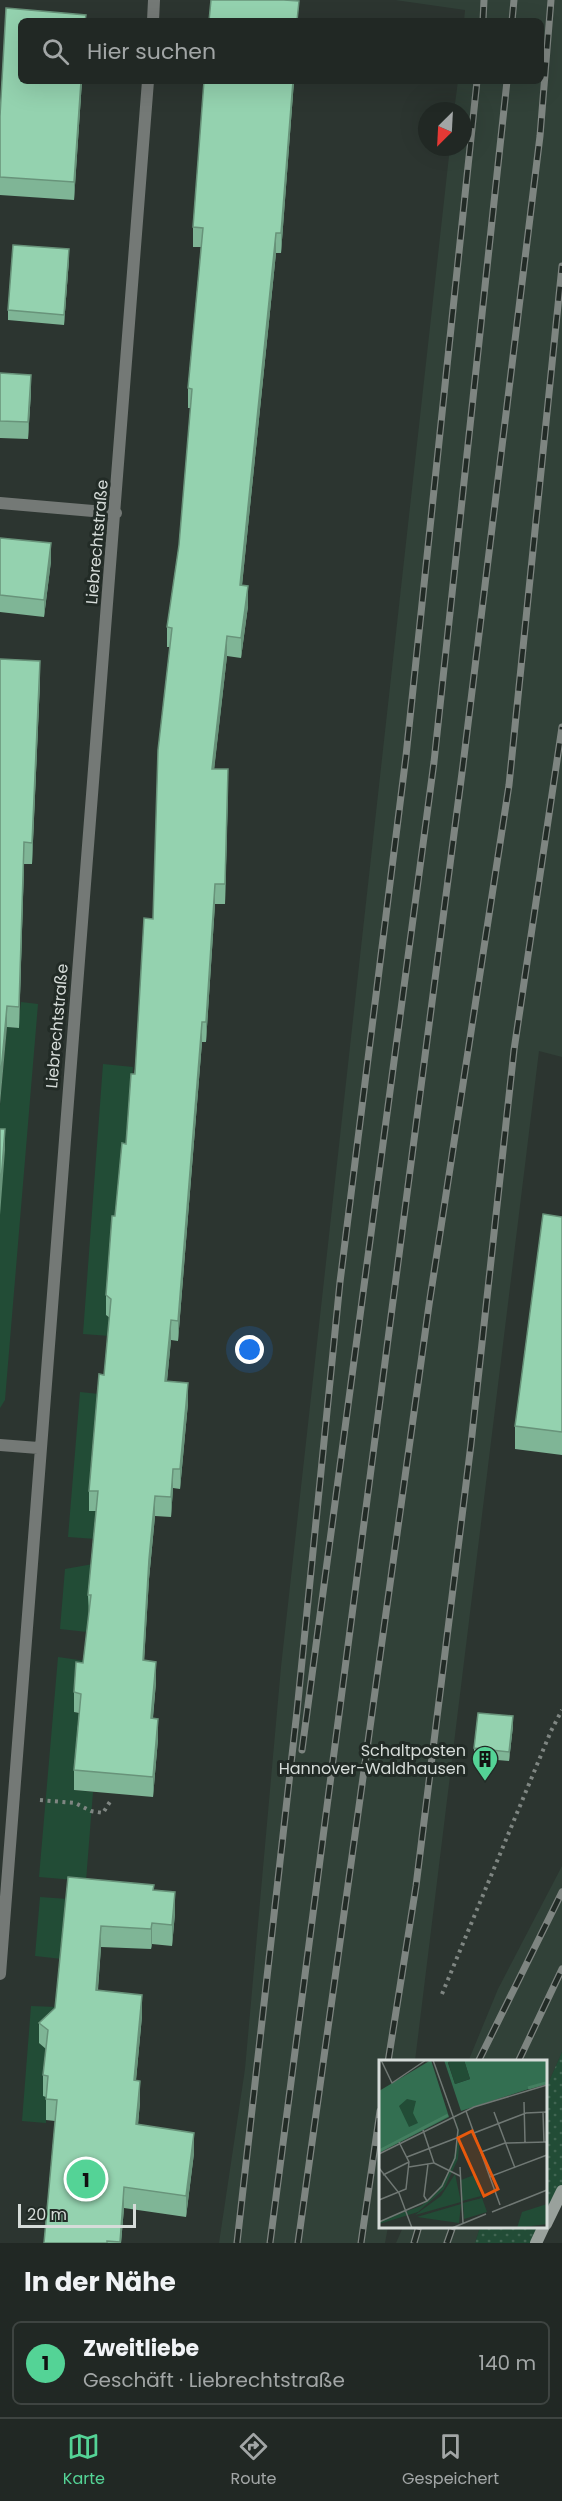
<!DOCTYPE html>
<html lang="de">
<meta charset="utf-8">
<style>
:root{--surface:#212824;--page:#29302c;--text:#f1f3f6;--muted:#a2a6a6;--line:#3e4441;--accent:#54d396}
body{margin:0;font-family:Poppins,sans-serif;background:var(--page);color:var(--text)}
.compass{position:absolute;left:418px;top:102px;width:54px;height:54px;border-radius:50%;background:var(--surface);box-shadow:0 6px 24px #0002;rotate:204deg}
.scale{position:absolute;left:18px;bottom:15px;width:118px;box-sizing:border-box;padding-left:6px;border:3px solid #d6dcd9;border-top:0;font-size:16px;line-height:21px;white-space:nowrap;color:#d6dcd9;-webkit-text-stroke:4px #222b26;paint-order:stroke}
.you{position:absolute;left:250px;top:1350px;width:21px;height:21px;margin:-15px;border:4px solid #fff;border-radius:50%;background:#1a73e8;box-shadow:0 0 0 9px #1a73e833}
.badge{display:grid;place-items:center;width:39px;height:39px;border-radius:50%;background:var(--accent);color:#111;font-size:20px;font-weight:700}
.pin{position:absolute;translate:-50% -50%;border:3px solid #fff;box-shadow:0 2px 6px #0006}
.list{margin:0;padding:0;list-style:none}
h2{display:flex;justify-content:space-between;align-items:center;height:78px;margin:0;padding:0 24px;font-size:26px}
h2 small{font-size:20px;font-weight:400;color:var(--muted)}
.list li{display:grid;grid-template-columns:39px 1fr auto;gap:18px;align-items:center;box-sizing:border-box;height:84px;margin:0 12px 12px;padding:0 12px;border:2px solid var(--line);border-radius:9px}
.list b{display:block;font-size:22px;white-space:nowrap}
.list p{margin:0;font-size:20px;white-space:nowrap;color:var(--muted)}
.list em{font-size:20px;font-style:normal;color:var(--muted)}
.icon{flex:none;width:33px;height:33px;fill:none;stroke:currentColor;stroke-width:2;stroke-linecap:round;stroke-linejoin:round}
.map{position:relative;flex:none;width:562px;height:2243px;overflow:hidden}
.search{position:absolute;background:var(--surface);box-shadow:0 6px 24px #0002;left:18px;right:18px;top:18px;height:66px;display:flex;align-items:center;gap:15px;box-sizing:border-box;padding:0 21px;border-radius:9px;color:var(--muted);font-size:22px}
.sheet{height:174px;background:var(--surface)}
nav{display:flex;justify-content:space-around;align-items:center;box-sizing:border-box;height:84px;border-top:2px solid var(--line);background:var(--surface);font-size:16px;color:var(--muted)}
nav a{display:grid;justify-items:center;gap:3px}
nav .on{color:var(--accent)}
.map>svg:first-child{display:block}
.built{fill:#314138}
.grass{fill:url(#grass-dots)}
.garden{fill:#224c36}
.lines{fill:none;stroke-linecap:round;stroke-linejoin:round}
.path{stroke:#7f8682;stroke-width:4;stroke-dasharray:3 4.5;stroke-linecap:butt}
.street{stroke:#747976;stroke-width:12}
.secondary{stroke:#99a19c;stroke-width:12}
.rail-casing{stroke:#7e8581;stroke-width:7}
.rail{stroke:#222b26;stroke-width:4.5;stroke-dasharray:14;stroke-linecap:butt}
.wall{fill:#7fb596}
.shaded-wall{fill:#68937a}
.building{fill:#94d2af;stroke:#68937a;stroke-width:1.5}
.labels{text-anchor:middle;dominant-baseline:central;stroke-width:6;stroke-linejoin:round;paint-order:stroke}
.street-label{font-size:16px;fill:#d6dcd9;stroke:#222b26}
.poi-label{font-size:16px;fill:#d6dcd9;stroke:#222b26;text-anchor:end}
.inset-river{fill:none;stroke:#447f60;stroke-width:3}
.inset-road{fill:none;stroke:#707874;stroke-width:1.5}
.view{fill:#e8590c;fill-opacity:0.15;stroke:#e8590c;stroke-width:3}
.inset-edge{fill:none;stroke:#d6dcd9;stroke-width:3}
</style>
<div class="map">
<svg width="562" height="2243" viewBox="0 0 562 2243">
<defs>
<pattern id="grass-dots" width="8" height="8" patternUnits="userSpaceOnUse" patternTransform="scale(1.5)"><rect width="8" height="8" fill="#224c36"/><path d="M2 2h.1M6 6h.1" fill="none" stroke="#416552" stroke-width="1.8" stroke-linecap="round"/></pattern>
</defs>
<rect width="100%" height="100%" fill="#2c3530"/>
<!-- built -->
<path class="built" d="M395,0H562V1057L539,1051L415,2061L380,2062V2226L388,2227L385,2243H219L245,2069L281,1667L450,147H463V111H454L458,81H541V21H464L465,10Z
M562,1866V2052L546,2088V2062H468L498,1989Z
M403,2227H480L475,2243H396Z"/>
<!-- grass -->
<path class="grass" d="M562,2052V2191L546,2224V2088Z
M480,2227H544L536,2243H475Z"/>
<!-- garden -->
<path class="garden" d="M21,1002L38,1004L5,1400L0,1408V1105L7,1027L18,1028Z
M103,1064L133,1067L130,1111L107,1301L106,1315L111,1319L110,1336L83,1334Z
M80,1392L99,1394L89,1510L98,1511L96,1539L68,1537Z
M93,1564L87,1632L60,1629L65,1569Z
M58,1657L86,1661L74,1712L81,1714L74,1790L93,1792L86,1881L39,1877Z
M40,1897L68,1899L62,1959L35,1956Z
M31,2006L56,2007L48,2051L46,2123L22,2121Z"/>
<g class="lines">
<!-- path -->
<path class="path" d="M40,1800L75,1803L91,1811L103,1813L111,1800
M442,1994L551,1731L562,1710"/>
<!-- street -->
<path class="street" d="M153,21L154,0
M0,503L116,513
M0,1445L38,1448
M0,1974C46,1343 101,712 148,81"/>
<!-- secondary -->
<path class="secondary" d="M546,2224L562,2191
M536,2243L544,2226"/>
<!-- rail casing -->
<g class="rail-casing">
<path id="rail" d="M483,21L484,0
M512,21L514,0
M302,1750L434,762L507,81
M388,2062L416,1886L471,1444L514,1050L562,727
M478,2062L562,1892
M518,2062L562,1969
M237,2243L297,1711L340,1282L406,756L477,81
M270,2243L463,765L540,136L551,0
M298,2243L429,1305L509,785L562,266
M361,2243L380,2111
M414,2243L419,2226
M447,2243L453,2226"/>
</g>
<!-- rail -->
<use href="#rail" class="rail"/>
</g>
<!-- wall -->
<path class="wall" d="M82,81L74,200L0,195V116Z
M294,81L281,253H276L242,585L248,606L241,658L227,656L214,769L228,789L225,904H215L206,1042H202L178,1341L171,1340L167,1381L188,1403L180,1489L173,1488L171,1517L155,1516L149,1579L144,1661L156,1682L153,1718L158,1739L153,1797L74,1790V1770L79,1713L74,1712V1692L83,1663L89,1615L88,1595L96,1511H89V1491L104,1375L110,1318L106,1315V1295L115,1216L126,1144L153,919L170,647H167V627L179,545L191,408H188V388L201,247H193V227Z
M69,259L64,325L8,320V310Z
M0,373L31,392L28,439L0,438Z
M0,538L51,561L44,617L0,612Z
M0,659L40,682L32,864H24L19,1028L7,1027Z
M562,1217V1455L515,1449V1426Z
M513,1726L509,1761L474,1758V1748Z
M68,1877L154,1890L175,1913L172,1946L152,1944L151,1949L101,1947L98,1990L142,2016L136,2080L140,2102L138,2125L194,2153L186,2217L124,2208L121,2243H44L55,2121L46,2120V2097L43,2096V2075L46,2049L39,2043V2023L55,2008Z"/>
<!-- shaded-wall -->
<path class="shaded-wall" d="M81,81H82L74,200V182Z
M293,81H294L281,253V233Z
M276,233V253L240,605V585Z
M69,249V259L64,325V315Z
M31,375V392L28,439V422Z
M51,543V561L44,617V600Z
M248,586V606L241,658V638Z
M227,636V656L212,789V769Z
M40,661V682L32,864V843Z
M228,769V789L225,904V884Z
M24,842V864L19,1028V1007Z
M215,884V904L206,1042V1022Z
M7,1006V1027L0,1104V1083Z
M202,1022V1042L178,1341V1321Z
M5,1129V1150L0,1215V1194Z
M171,1320V1340L165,1401V1381Z
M188,1383V1403L180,1489V1469Z
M173,1469V1488L171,1517V1497Z
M155,1496V1516L149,1579L143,1680V1660L149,1559Z
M156,1662V1682L151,1738V1718Z
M513,1716V1726L509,1761V1752Z
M158,1719V1739L153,1797V1777Z
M175,1892V1913L172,1946V1925Z
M152,1923V1944L151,1949V1929Z
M101,1926V1947L96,2011V1990Z
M142,1995V2016L134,2101V2080Z
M140,2081V2102L136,2145V2124Z
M194,2133V2153L186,2217V2196Z
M124,2187V2208L121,2243H120Z"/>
<!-- building -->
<path class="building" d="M211,0H284L299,1L297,21H209Z
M6,8L86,15L85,21H21V81H81L74,182L0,177V116Z
M204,81H293L281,233H276L240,585L248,586L241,638L227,636L212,769H228L225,884H215L206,1022H202L178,1321L171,1320L165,1381L188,1383L180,1469H173L171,1497L155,1496L149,1559L143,1660L156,1662L151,1718L158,1719L153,1777L74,1770L81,1694L74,1692L76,1662L83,1663L91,1595H88L98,1491H89L99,1374L104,1375L111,1299L106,1295L112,1216H115L122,1143L126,1144L131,1074H135L144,918L153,919L158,750L172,628L167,627L179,545L192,389L188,388L203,228L193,227Z
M13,245L69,249L64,315L8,310Z
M0,373L31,375L28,422L0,421Z
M0,538L51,543L44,600L0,595Z
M0,659L40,661L32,843L24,842L19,1007L7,1006L0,1083Z
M0,1129H5L0,1194Z
M543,1214L562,1217V1432L515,1426Z
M478,1713L513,1716L509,1752L474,1748Z
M68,1877L154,1885L153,1890L175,1892L172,1925L152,1923L151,1929L101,1926L96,1990L142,1995L134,2080L140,2081L136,2124L194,2133L186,2196L124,2187L120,2242L107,2241V2243H44L57,2100L46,2099L48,2076L43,2075L48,2030L39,2023L55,2008Z"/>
<!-- icons -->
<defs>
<g id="building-pin" transform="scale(1.35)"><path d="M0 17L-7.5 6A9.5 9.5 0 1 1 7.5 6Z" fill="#54d396" stroke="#222b26"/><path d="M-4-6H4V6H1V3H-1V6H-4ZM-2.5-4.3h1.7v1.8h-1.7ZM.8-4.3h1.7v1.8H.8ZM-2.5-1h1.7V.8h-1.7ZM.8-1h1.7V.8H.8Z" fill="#111"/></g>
</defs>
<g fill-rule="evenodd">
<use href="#building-pin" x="485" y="1759"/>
</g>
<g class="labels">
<!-- street labels -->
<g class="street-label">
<text transform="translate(97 542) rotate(-85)">Liebrechtstraße</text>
<text transform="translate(57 1026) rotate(-85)">Liebrechtstraße</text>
</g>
<!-- poi labels -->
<g class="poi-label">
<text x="466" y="1750">Schaltposten<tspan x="466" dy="18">Hannover-Waldhausen</tspan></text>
</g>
</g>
<!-- overview -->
<g transform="translate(379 2060)">
<rect width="168" height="168" fill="#2c3530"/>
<path d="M77,56L81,77L79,99L65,129L39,152L0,164V161L42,146L57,133L72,108L80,77Z" fill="#224c36"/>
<path d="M52,0L70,57L0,93V31ZM65,0H72L69,3L76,24L91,19L85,0H168V23L82,51Z" fill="#336f51"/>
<path d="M28,39L37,41L34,53L39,63L30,67L20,46Z" fill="#224c36"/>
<path d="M72,0H85L91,19L76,24L69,2ZM76,114L82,142L36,155L62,136ZM95,115L102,136L83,141L82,120ZM103,138L108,152L85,159L84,143ZM82,144L80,163L38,157ZM168,144V164L138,168L143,152Z" fill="#224c36"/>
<path class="inset-river" d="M149,28L167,23M0,91L69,55"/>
<path class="inset-road" d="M2,0L13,23L47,0M145,42L146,82M87,51L121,145M115,52L136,108M164,52L165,82M95,73L147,53L168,52M102,92L126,83L168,82M0,94L95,47L168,25M28,97L80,77M55,103L81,116M30,107L55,103L44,70M81,107L84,163M0,108L20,133L33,168M4,115L30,102M110,117L168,95M0,140L27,129L30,102L20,82M48,141L45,136L49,104M113,152L168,130M0,162L48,141L63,126L76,98L79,70L54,0M73,168L107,154"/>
<path class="view" d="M93,71L119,129L105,136L79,78Z"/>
<rect width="168" height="168" class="inset-edge"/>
</g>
</svg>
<svg class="compass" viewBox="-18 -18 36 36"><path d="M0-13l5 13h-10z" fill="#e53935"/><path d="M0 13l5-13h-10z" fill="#a2a6a6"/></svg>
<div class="scale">20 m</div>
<div class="you"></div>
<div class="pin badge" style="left:86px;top:2179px">1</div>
<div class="search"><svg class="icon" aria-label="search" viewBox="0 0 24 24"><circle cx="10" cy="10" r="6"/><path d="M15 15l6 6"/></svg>Hier suchen</div>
</div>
<section class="sheet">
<h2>In der Nähe<small></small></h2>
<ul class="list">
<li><span class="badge">1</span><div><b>Zweitliebe</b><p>Geschäft · Liebrechtstraße</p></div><em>140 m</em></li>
</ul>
</section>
<nav>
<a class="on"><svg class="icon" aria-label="map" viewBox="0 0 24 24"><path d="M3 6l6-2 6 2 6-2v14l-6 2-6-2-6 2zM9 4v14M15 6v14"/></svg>Karte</a>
<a><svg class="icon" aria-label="directions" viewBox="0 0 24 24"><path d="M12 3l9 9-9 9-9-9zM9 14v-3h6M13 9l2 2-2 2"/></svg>Route</a>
<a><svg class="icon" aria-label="saved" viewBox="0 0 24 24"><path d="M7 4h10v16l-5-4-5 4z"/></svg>Gespeichert</a>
</nav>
